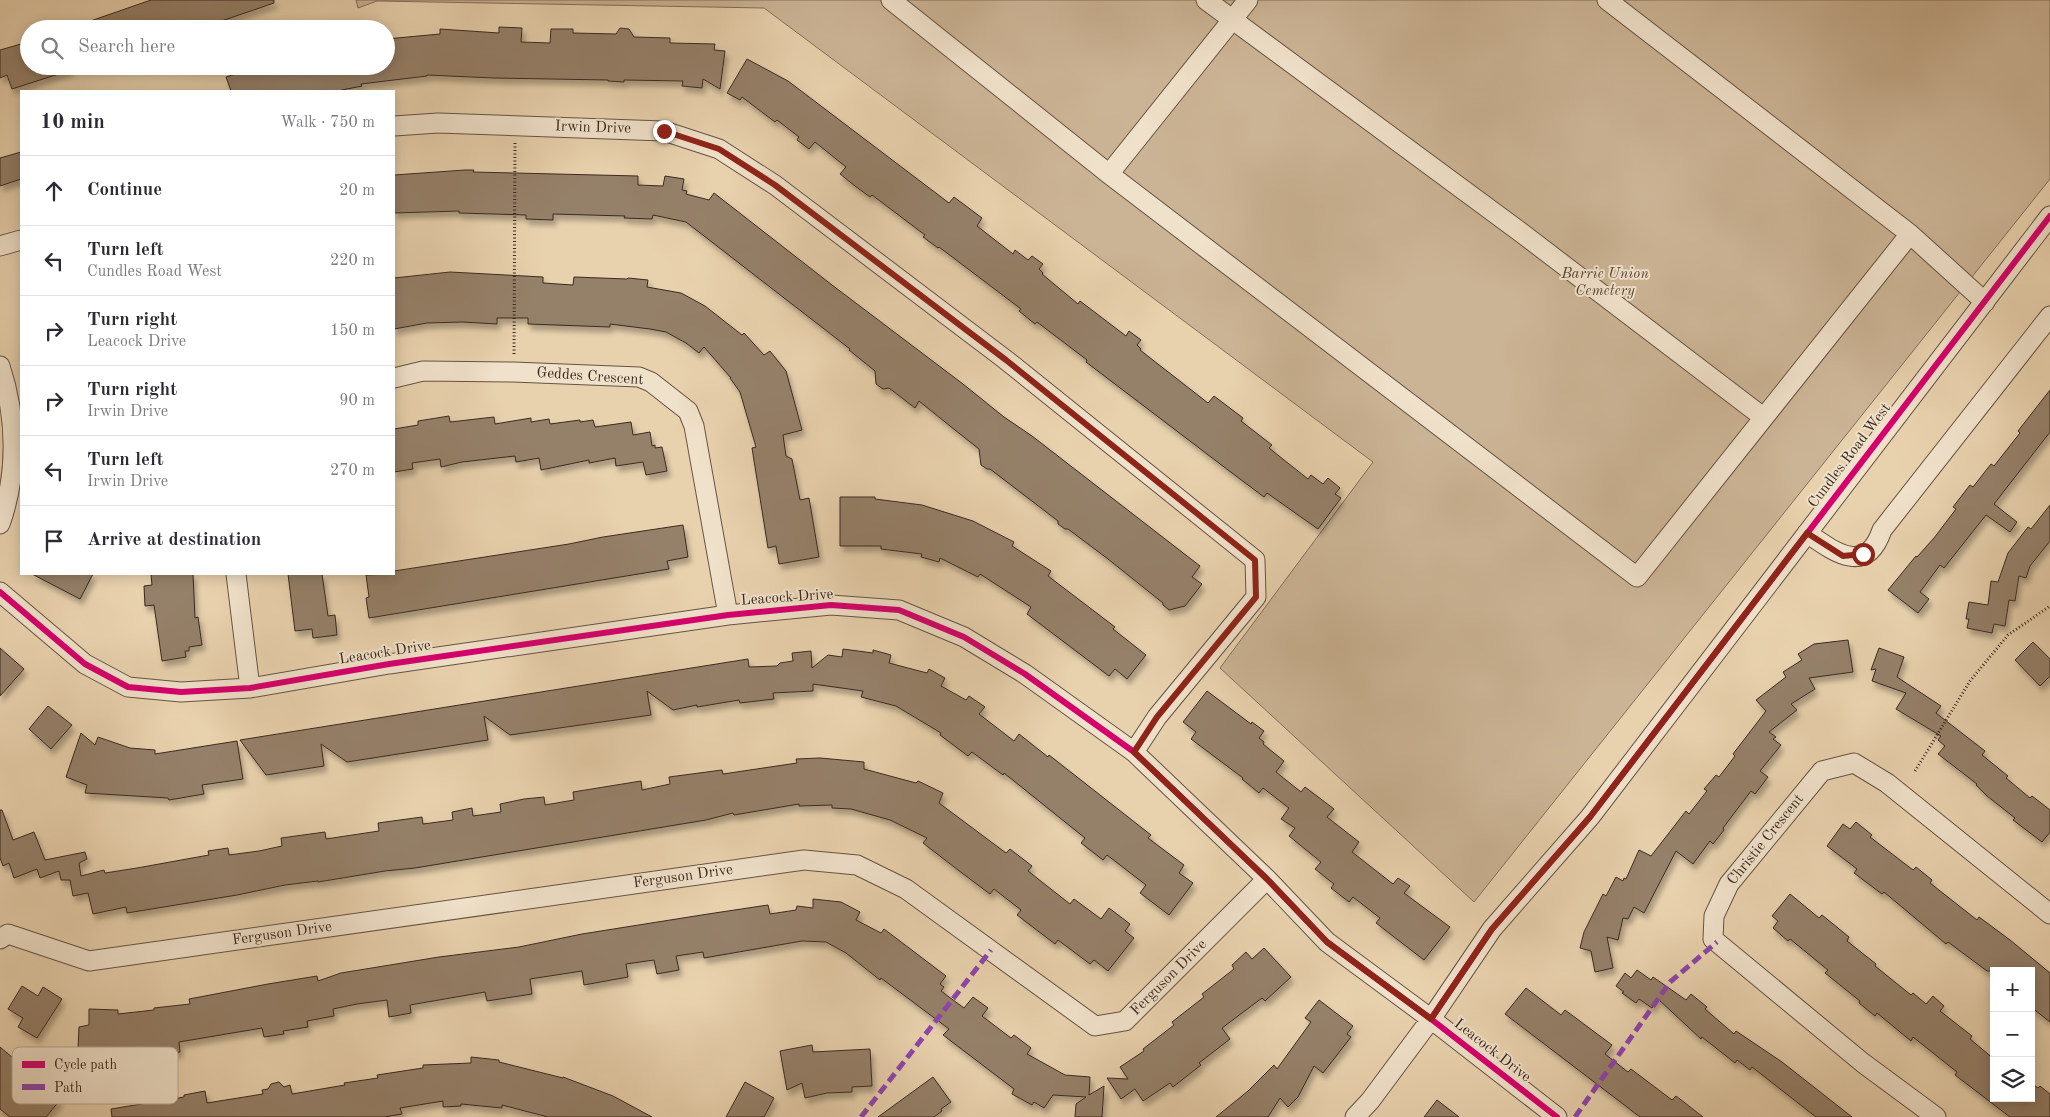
<!DOCTYPE html>
<meta charset="utf-8">
<style>
:root{--surface:#fff;--page:#f7f7f7;--text:#2b2b33;--muted:#7c7c81;--line:#e1e1e2}
body{margin:0;font-family:"Old Standard TT",serif;background:var(--page);color:var(--text)}
.controls{position:absolute;right:15px;bottom:15px;display:grid;overflow:hidden;border-radius:0px;box-shadow:0 2px 12px #0003}
.controls button{width:45px;height:45px;display:grid;place-items:center;padding:0;border:0;border-bottom:1px solid var(--line);background:var(--surface);color:var(--text);font:25px sans-serif}
.stop{position:absolute;width:15px;height:15px;margin:-11px;border:4px solid #8f2418;border-radius:50%;background:#fff}
.stop.end{background:#8f2418;border-color:#fff;box-shadow:0 1px 5px #0008}
.list{margin:0;padding:0;list-style:none}
h2{display:flex;justify-content:space-between;align-items:center;height:65px;margin:0;padding:0 20px;font-size:21px}
h2 small{font-size:16px;font-weight:400;color:var(--muted)}
.list li{display:grid;grid-template-columns:32px 1fr auto;gap:15px;align-items:center;box-sizing:border-box;height:70px;padding:0 20px;border-top:1px solid var(--line)}
.list b{display:block;font-size:19px;white-space:nowrap}
.list p{margin:0;font-size:16px;white-space:nowrap;color:var(--muted)}
.list em{font-size:16px;font-style:normal;color:var(--muted)}
.icon{flex:none;width:28px;height:28px;fill:none;stroke:currentColor;stroke-width:2;stroke-linecap:round;stroke-linejoin:round}
.map{position:relative;flex:none;width:2050px;height:1117px;overflow:hidden}
.search{position:absolute;background:var(--surface);box-shadow:0 2px 12px #0003;left:20px;top:20px;width:375px;height:55px;display:flex;align-items:center;gap:12px;box-sizing:border-box;padding:0 18px;border-radius:28px;color:var(--muted);font-size:19px}
.panel{position:absolute;background:var(--surface);box-shadow:0 2px 12px #0003;left:20px;top:90px;width:375px;height:485px;border-radius:0px}
.map>svg:first-child{display:block}
.green{fill:#cbb495;stroke:#836e5a}
.building{fill:#958069;stroke:#3b291f;filter:url(#shadow)}
.lines{fill:none;stroke-linecap:round;stroke-linejoin:round}
.minor-casing{stroke:#665342;stroke-width:21}
.path{stroke:#3b291f;stroke-width:3;stroke-dasharray:1 2.5;stroke-linecap:butt}
.minor{stroke:#f0e1ca;stroke-width:19}
.quiet{stroke:#8e44ad;stroke-width:5;stroke-dasharray:10 5;stroke-linecap:butt}
.cycleway-casing{stroke:#f0e1ca;stroke-width:9}
.cycleway{stroke:#d6006c;stroke-width:6}
.route{stroke:#8f2418;stroke-width:6}
.labels{text-anchor:middle;dominant-baseline:central;stroke-width:4;stroke-linejoin:round;paint-order:stroke}
.street-label{font-size:15px;fill:#3b291f;stroke:#f0e1ca}
.park-label{font-size:15px;font-style:italic;fill:#584537;stroke:#f0e1ca}
.key{fill:#f0e1ca;stroke:#baaa97;stroke-width:1}
.key-label{font-size:14px;fill:#3b291f}
</style>
<div class="map">
<svg width="2050" height="1117" viewBox="0 0 2050 1117">
<defs>
<filter id="shadow"><feDropShadow dx="3" dy="5.5" stdDeviation="2.5" flood-color="#0004"/></filter>
</defs>
<rect width="100%" height="100%" fill="#e8d1ad"/>
<filter id="stains"><feTurbulence type="fractalNoise" baseFrequency=".004" numOctaves="4"/><feColorMatrix values="0 0 0 0 .2 0 0 0 0 .09 0 0 0 0 .02 0 0 0 .5 -.17"/></filter>
<radialGradient id="worn" r=".72"><stop offset=".6" stop-color="#630" stop-opacity="0"/><stop offset="1" stop-color="#630" stop-opacity=".3"/></radialGradient>
<!-- green -->
<path class="green" d="M356,0H2050V179L1474,902L1220,668L1373,462L764,8L377,1L358,8Z"/>
<!-- building -->
<path class="building" d="M151,0H274V3L198,29H77L76,26Z
M499,27L522,28L521,42L550,43L551,29H573V33L616,34L620,28L629,29L634,37L670,38V43L715,44L714,50L725,51L720,89L703,79L702,88L682,86L683,81L624,80V82L608,81V80L494,78L427,75V76L361,84L362,86L337,91H231L226,77L254,68L255,74L278,66H386V39L440,34V29L499,33Z
M21,44L28,66H71V70L12,89L7,75L0,78V50Z
M747,59L788,81L949,203L954,197L982,218L977,226L1013,254L1015,250L1028,260L1032,256L1043,264L1039,269L1043,273L1042,274L1078,304L1080,301L1126,336L1129,331L1141,340L1137,345L1141,349L1140,350L1208,403L1214,396L1243,418L1241,421L1272,445L1269,448L1308,479L1311,475L1323,484L1328,478L1340,488L1335,494L1341,498L1318,529L1267,493L1264,497L1232,473L1086,362L1087,360L1037,322L1035,324L1019,311L1021,309L939,247L938,248L923,237L925,235L872,195L870,197L855,186L840,174L846,167L815,142L809,149L797,140L799,137L777,120L775,122L742,97L740,100L727,93Z
M21,152V179L0,186V158Z
M465,170H474L473,172L638,176V185L663,186L665,176L684,179L682,190L687,191L686,194L709,200L714,193L832,285L963,384L1004,417L1032,436L1200,566L1192,577L1202,584L1185,606L1169,610L1163,605V603L1108,559L1068,529H1065L1058,524V521L990,469H987L981,465L979,449L955,430L919,401L915,408L889,388L883,389L876,384L875,371L849,350L850,349L686,222L653,215L652,219L624,218L625,216L553,214V220L526,219V215L459,213V211L394,213V175Z
M450,272L543,277V283L573,285L574,277L627,279L628,278L648,280L647,287L681,293L705,306L742,335L744,333L764,355L770,351L786,371L802,430L783,435L786,456L792,459L800,500L809,498L819,557L779,564L776,546L768,548L752,448L756,447L740,392L730,378H731L704,347L699,353L686,343L666,332L650,329L610,324V327L528,324V318H497V324L462,322L427,323L394,329V278Z
M2050,390V432L1994,504L2017,522L2010,532L1986,515L1944,568L1940,565L1920,592L1929,599L1918,613L1888,590L1916,556L1917,557L1934,538L1956,509L1953,507L1970,485L1973,487L1991,464L1994,466L2020,433L2018,431Z
M449,416L450,422L494,417L495,424L531,418V422L549,419L550,424L580,420V422L593,420L595,427L631,422L633,435L650,432L652,446L655,445V448L662,447L667,471L646,475L643,462L616,466L615,458L589,463V460L541,470L539,458L516,462L515,456L462,462L441,467L440,459L412,463L413,469L394,472V429L418,425V421Z
M840,497H875V499L922,505L973,521L1014,542L1012,546L1051,571L1048,576L1115,627L1113,629L1146,655L1127,679L1115,669L1109,676L1027,614L1031,607L980,574L978,577L940,558L939,562L921,557L922,554L881,549V546H840Z
M2050,505V541L2030,566L2026,578L2019,576L2015,601L2009,600L2005,626L1994,624L1992,633L1967,628L1969,619H1966L1969,602L1988,605L1991,581L1998,582L2008,553L2028,527L2031,529Z
M683,525L688,557L667,561L669,569L369,618L366,598L369,597L366,575L394,574V571L569,544L603,537Z
M32,574H93L80,599Z
M151,574H193L195,618L198,617L202,645L189,647V651H185L186,657L162,661L154,605L145,606L144,586L152,585Z
M288,574H322L328,616L335,615L337,635L313,638L312,629L295,631Z
M1848,640L1853,672L1809,678L1815,689L1791,704L1797,710L1769,732L1776,737L1773,739L1781,745L1760,771L1768,777L1755,794L1751,791L1723,828L1724,830L1713,844L1710,841L1693,864L1676,851L1644,913L1634,907L1628,919L1623,918L1618,940L1607,937L1613,968L1595,972L1591,951L1580,948L1584,932L1603,894L1606,896L1616,877L1623,881L1624,878L1626,879L1639,850L1651,856L1686,811L1689,814L1707,791L1704,789L1716,775L1719,777L1735,756L1733,754L1766,711L1756,700L1786,677L1783,672L1802,660L1798,654L1814,644Z
M2033,642L2050,659V676L2040,686L2015,660Z
M0,648L24,669L0,696Z
M1879,648L1904,657L1897,677L1941,706L1936,713L1985,751L1982,755L2008,776L2006,778L2030,798L2032,796L2050,810V832L2042,842L2013,820L2015,818L1987,796L1976,785L1977,784L1938,754L1945,746L1938,740L1941,736L1896,709L1906,693L1872,681L1876,669L1871,670Z
M843,649L873,653V650L891,655L889,663L927,673L929,669L945,678L941,686L966,700L969,696L985,707L979,714L1014,741L1019,734L1048,757L1049,755L1151,835L1148,838L1184,865L1179,873L1193,883L1169,915L1140,893L1146,885L1107,855L1103,860L1081,843L1085,838L1004,773L1003,775L972,752L968,756L940,735L941,733L896,706L861,697L863,691L813,684V691L773,693L774,699L740,703L739,700L697,707V705L673,710L647,691L651,715L510,735L484,716L488,740L347,762L321,744L324,766L266,775L240,740L748,659L749,667L777,666L780,663L793,661L792,653L811,651L812,668L828,655L842,657Z
M1207,691L1251,724L1252,722L1264,731L1259,738L1264,742L1263,744L1284,761L1276,772L1301,792L1305,787L1334,809L1327,817L1359,842L1352,852L1393,884L1398,878L1410,886L1404,893L1450,927L1424,960L1376,923L1380,918L1353,897L1349,902L1331,888L1334,884L1315,869L1321,862L1289,836L1295,828L1281,819L1289,808L1263,788L1259,793L1242,779L1243,778L1191,739L1196,732L1183,722Z
M48,706L72,725L51,749L29,729Z
M81,733L95,745L98,737L130,748L155,750V754L237,741L243,779L202,785L204,794L169,800L168,798L85,793L87,785L66,777Z
M820,758L864,762V769L916,783L918,781L943,793L939,803L1006,853L1010,849L1032,866L1028,871L1070,904L1074,899L1101,919L1109,908L1130,924L1125,931L1134,938L1108,971L1094,960L1090,964L1058,940L1055,944L1017,915L1021,910L994,889L990,894L958,870L923,843L927,838L890,820L851,809L832,808V805L799,806V804L734,815L733,813L706,820L415,868L385,871L318,882V881L285,885L237,895L127,913L126,907L93,914L88,893L73,896L70,880H61L59,871L40,878L37,869L14,878L9,863L3,866L0,858V810H2L13,840L34,832L45,860L85,852L87,859L79,863L81,876L104,870L105,873L137,868L209,855L208,851L228,848L229,855L259,851L282,846L281,838L325,832L326,839L379,831L378,823L422,817L423,824L453,820L452,812L472,808L473,816L501,812L500,804L524,799L544,797L545,805L574,800L573,792L641,781L642,790L670,784L669,777L722,770L723,774L797,763L796,759Z
M1856,822L1872,835L1870,837L1913,870L1916,867L1932,880L1930,883L1977,920L1979,917L2010,940L2050,973V1022L2031,1007V971H1987L1948,942L1946,944L1884,892L1882,894L1854,873L1857,869L1827,846L1843,824L1850,829Z
M1790,894L1819,918L1822,915L1849,937L1847,941L1876,964L1875,966L1911,995L1913,993L1926,1004L1933,996L1944,1006L1940,1011L1972,1036L1970,1039L1994,1059V1098H2031V1083L2038,1088L2040,1086L2050,1094V1117H2010L1955,1075L1957,1072L1913,1037L1911,1041L1877,1013L1875,1016L1859,1003L1860,1001L1825,973L1828,970L1790,939L1788,941L1773,928L1778,921L1772,916Z
M813,899L841,902L860,912L856,920L881,933L884,929L946,976L940,984L944,987L941,991L964,1008L973,997L988,1008L982,1016L1011,1038L1014,1035L1031,1048L1027,1054L1065,1075L1090,1077L1089,1095L1104,1086L1102,1117H1075L1076,1104L1086,1097L1053,1095L1044,1108L1034,1102L1032,1105L1012,1094L1014,1089L943,1035L949,1029L881,978L880,980L846,953L826,942L802,941L704,958L703,952L676,956L679,970L657,974L654,960L626,964L628,977L584,985L582,971L530,979L532,994L487,1001L485,992L410,1005L411,1013L389,1017L387,1000L357,1004L333,1009L334,1016L307,1021L308,1027L283,1031L284,1034L264,1037L262,1028L179,1042L180,1052L155,1055V1057L134,1059V1052L78,1049L79,1027L89,1025V1009L118,1010V1014L154,1010V1008L190,1004L189,999L268,984L317,976L318,981L341,973L439,957L519,947L582,934L708,914L768,905L770,914L796,910L797,906L813,908Z
M1264,948L1291,977L1265,1001L1262,998L1222,1028L1230,1039L1199,1063L1201,1065L1173,1087L1170,1083L1143,1101L1135,1089L1121,1099L1107,1078L1128,1079L1120,1067L1144,1051L1143,1049L1174,1025L1172,1022L1204,997L1202,994L1234,969L1232,965L1246,952L1252,959Z
M1637,970L1651,980L1653,977L1686,1000L1691,994L1707,1007L1705,1009L1734,1034L1736,1031L1782,1062L1852,1117H1816L1752,1067L1750,1070L1737,1060L1735,1063L1702,1037L1701,1039L1658,999L1652,1008L1639,999L1636,1003L1622,993L1624,992L1616,986L1625,973L1631,978Z
M22,986L38,996L43,987L62,999L37,1038L18,1027L23,1018L8,1009Z
M1526,988L1561,1015L1565,1010L1612,1045L1605,1054L1628,1072L1631,1069L1672,1100L1676,1096L1703,1117H1640L1505,1014Z
M1319,1000L1353,1026L1347,1034L1351,1037L1323,1073L1314,1066L1298,1097L1288,1107L1280,1098L1268,1117H1216L1248,1091L1274,1065L1277,1069L1311,1022L1305,1018Z
M812,1045L813,1052L870,1049L872,1086L852,1087V1092L827,1093L805,1098L802,1083L787,1090L780,1051Z
M0,1047L13,1058L15,1057L32,1071L29,1074L60,1100L46,1117H10L0,1109Z
M471,1057L499,1060V1062L563,1078V1077L613,1096L652,1117H548L502,1105V1108L461,1104V1106L443,1107V1101L400,1108L402,1114L384,1117H112L111,1109L184,1097V1095L205,1091L207,1103L263,1094L262,1090L268,1089L271,1084L279,1082L284,1087L290,1085L292,1094L345,1085L344,1083L378,1078L377,1075L423,1068V1065L471,1063Z
M933,1077L951,1102L941,1109L942,1111L934,1117H878Z
M745,1082L774,1098L764,1117H726Z
M1437,1100L1459,1117H1424Z"/>
<g class="lines">
<!-- minor casing -->
<g class="minor-casing">
<path id="minor" d="M891,0L1109,174L1637,577L1910,234
M1206,0L1519,231L1763,417
M1607,0L1910,234L1985,302
M394,126L438,123L664,131L719,149L775,185L1006,360L1255,560L1256,597L1157,717L1134,752
M1109,174L1248,0
M0,246L21,240
M0,366C17,417 18,474 0,524
M394,378L423,371L513,372L639,377L651,382L688,411L694,426L728,615
M1807,533C1833,551 1866,577 1882,530L2050,316
M236,574L250,688
M0,592L85,664L128,687L181,692L250,688L389,664L728,615L831,605L899,610L964,637L1025,674L1134,752L1267,879L1327,942L1431,1019L1557,1117
M0,939L8,934L89,961L804,860L857,865L906,889L1095,1026L1125,1021L1267,879
M1355,1117L1370,1101L1431,1019L1492,929L1590,817L2050,216
M1936,1117L1863,1063L1713,939L1714,916L1729,884L1822,771L1854,763L1887,783L2050,914"/>
</g>
<!-- path -->
<path class="path" d="M514,354L515,143
M1915,771L1970,681L2008,635L2050,606"/>
<!-- minor -->
<use href="#minor" class="minor"/>
<!-- quiet -->
<path class="quiet" d="M861,1117L991,950
M1575,1117L1670,982L1717,942"/>
<!-- cycleway casing -->
<g class="cycleway-casing">
<path id="cycleway" d="M0,592L85,664L128,687L181,692L250,688L389,664L728,615L831,605L899,610L964,637L1025,674L1134,752L1267,879L1327,942L1431,1019L1557,1117
M1431,1019L1492,929L1590,817L2050,216"/>
</g>
<!-- cycleway -->
<use href="#cycleway" class="cycleway"/>
</g>
<g class="lines">
<!-- route -->
<path class="route" d="M664,131L719,149L775,185L1006,360L1255,560L1256,597L1157,717L1134,752L1267,879L1327,942L1431,1019L1492,929L1590,817L1807,533L1843,556L1863,554"/>
</g>
<g class="labels">
<!-- street labels -->
<g class="street-label">
<text transform="translate(593 128) rotate(2)">Irwin Drive</text>
<text transform="translate(590 377) rotate(4)">Geddes Crescent</text>
<text transform="translate(1850 456) rotate(-53)">Cundles Road West</text>
<text transform="translate(787 598) rotate(-4)">Leacock Drive</text>
<text transform="translate(385 653) rotate(-9)">Leacock Drive</text>
<text transform="translate(1766 840) rotate(-51)">Christie Crescent</text>
<text transform="translate(683 877) rotate(-8)">Ferguson Drive</text>
<text transform="translate(282 934) rotate(-8)">Ferguson Drive</text>
<text transform="translate(1169 978) rotate(-45)">Ferguson Drive</text>
<text transform="translate(1492 1051) rotate(38)">Leacock Drive</text>
</g>
<!-- park labels -->
<g class="park-label">
<text x="1605" y="274">Barrie Union<tspan x="1605" dy="17">Cemetery</tspan></text>
</g>
</g>
<!-- legend -->
<rect x="12" y="1047" width="166" height="57" rx="8" class="key"/>
<rect x="22" y="1061" width="23" height="7" fill="#d6006c"/>
<rect x="22" y="1084" width="23" height="6" fill="#8e44ad"/>
<g class="key-label">
<text x="54" y="1069">Cycle path</text>
<text x="54" y="1092">Path</text>
</g>
<rect width="100%" height="100%" filter="url(#stains)"/>
<rect width="100%" height="100%" fill="url(#worn)"/>
</svg>
<div class="controls">
<button>+</button>
<button>−</button>
<button><svg class="icon" aria-label="layers" viewBox="0 0 24 24"><path d="M12 4l9 5-9 5-9-5zM3 14l9 5 9-5"/></svg></button>
</div>
<div class="stop" style="left:1863px;top:554px"></div>
<div class="stop end" style="left:664px;top:131px"></div>
<div class="search"><svg class="icon" aria-label="search" viewBox="0 0 24 24"><circle cx="10" cy="10" r="6"/><path d="M15 15l6 6"/></svg>Search here</div>
<section class="panel">
<h2>10 min<small>Walk · 750 m</small></h2>
<ul class="list">
<li><svg class="icon" aria-label="ahead" viewBox="0 0 24 24"><path d="M12 20V5M6 11l6-6 6 6"/></svg><div><b>Continue</b></div><em>20 m</em></li>
<li><svg class="icon" aria-label="left" viewBox="0 0 24 24"><path d="M17 20v-9H6M10 6l-5 5 5 5"/></svg><div><b>Turn left</b><p>Cundles Road West</p></div><em>220 m</em></li>
<li><svg class="icon" aria-label="right" viewBox="0 0 24 24"><path d="M7 20v-9h11M14 6l5 5-5 5"/></svg><div><b>Turn right</b><p>Leacock Drive</p></div><em>150 m</em></li>
<li><svg class="icon" aria-label="right" viewBox="0 0 24 24"><path d="M7 20v-9h11M14 6l5 5-5 5"/></svg><div><b>Turn right</b><p>Irwin Drive</p></div><em>90 m</em></li>
<li><svg class="icon" aria-label="left" viewBox="0 0 24 24"><path d="M17 20v-9H6M10 6l-5 5 5 5"/></svg><div><b>Turn left</b><p>Irwin Drive</p></div><em>270 m</em></li>
<li><svg class="icon" aria-label="arrive" viewBox="0 0 24 24"><path d="M6 21V4h12l-3 4 3 4H6"/></svg><div><b>Arrive at destination</b></div></li>
</ul>
</section>
</div>
